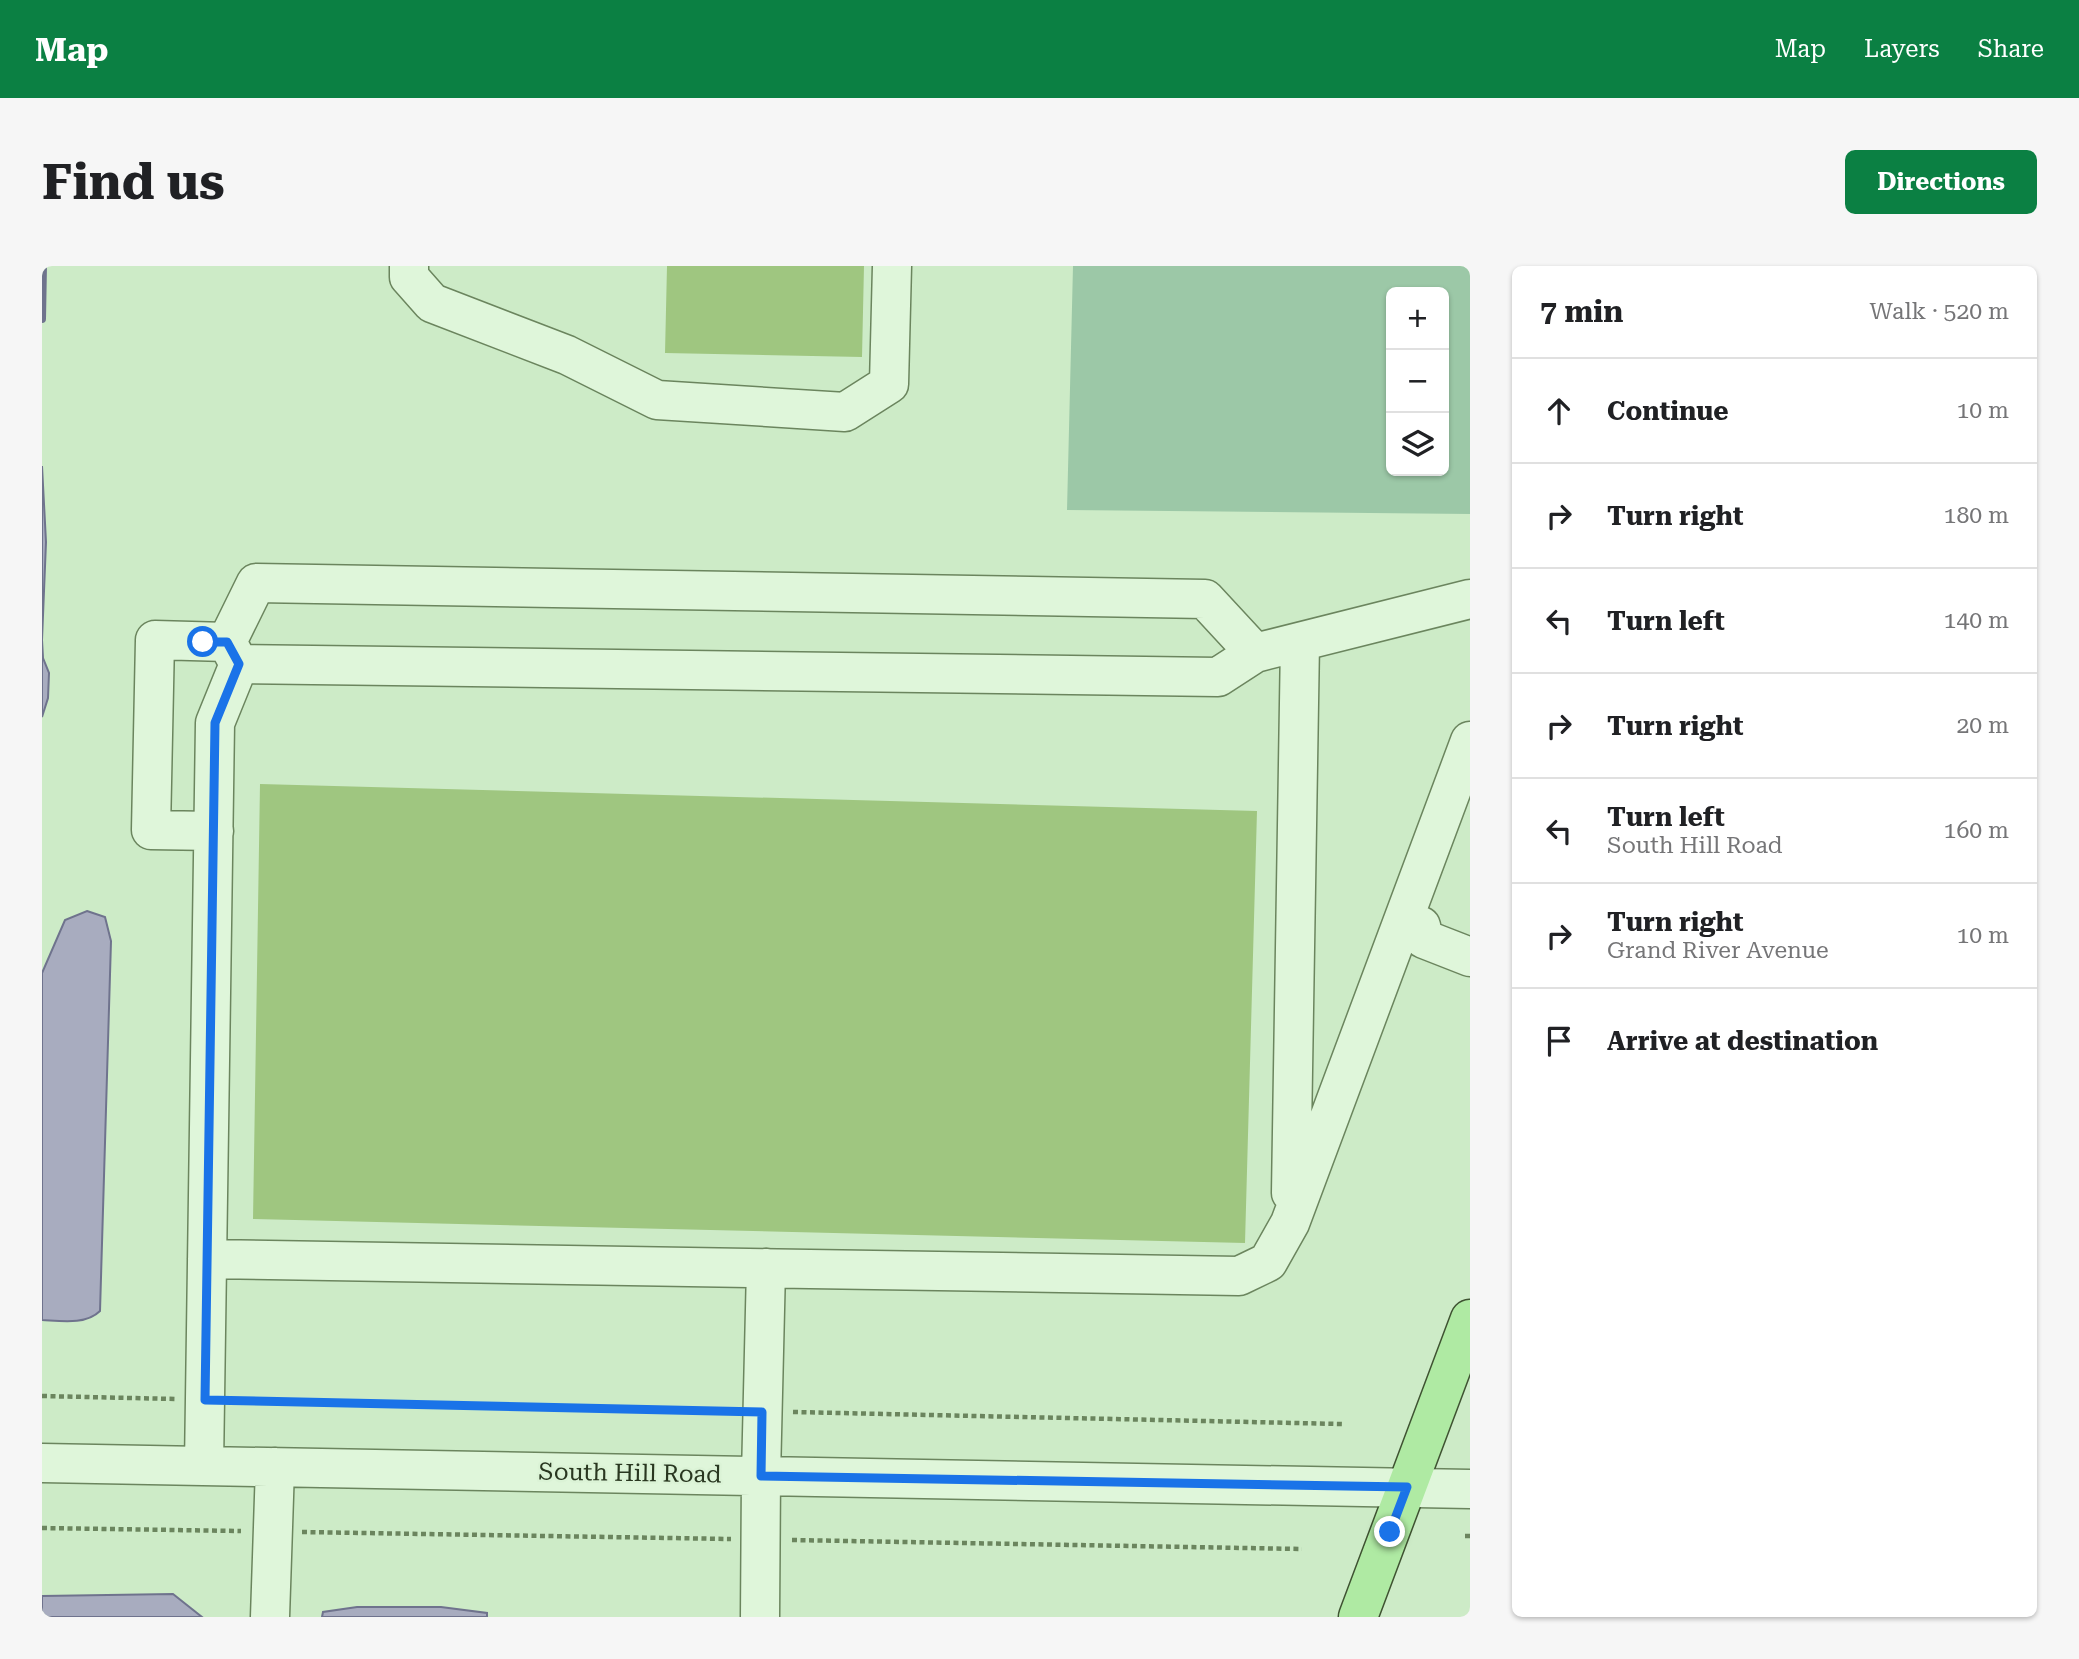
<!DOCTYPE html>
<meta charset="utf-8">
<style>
:root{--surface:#fff;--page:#f6f6f6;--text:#202124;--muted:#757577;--line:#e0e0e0;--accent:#0b8043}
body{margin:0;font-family:"Roboto Serif",serif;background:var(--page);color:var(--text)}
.controls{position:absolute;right:21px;top:21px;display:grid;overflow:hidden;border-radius:10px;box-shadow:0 2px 5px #0004}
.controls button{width:63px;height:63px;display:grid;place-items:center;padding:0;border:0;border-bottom:2px solid var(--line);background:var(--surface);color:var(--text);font:35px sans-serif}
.stop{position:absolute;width:21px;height:21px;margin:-16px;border:5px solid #1a73e8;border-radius:50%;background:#fff}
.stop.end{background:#1a73e8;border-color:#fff;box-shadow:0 2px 7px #0008}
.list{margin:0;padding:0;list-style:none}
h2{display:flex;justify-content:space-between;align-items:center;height:91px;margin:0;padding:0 28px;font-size:30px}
h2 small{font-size:23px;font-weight:400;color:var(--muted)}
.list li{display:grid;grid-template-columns:46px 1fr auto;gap:21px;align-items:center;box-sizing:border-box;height:105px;padding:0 28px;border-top:2px solid var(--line)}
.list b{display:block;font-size:26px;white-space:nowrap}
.list p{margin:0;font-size:23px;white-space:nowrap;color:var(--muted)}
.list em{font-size:23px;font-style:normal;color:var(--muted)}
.icon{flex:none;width:38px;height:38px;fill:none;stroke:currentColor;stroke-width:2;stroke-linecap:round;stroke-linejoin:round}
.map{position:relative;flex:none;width:1428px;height:1351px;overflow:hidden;border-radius:10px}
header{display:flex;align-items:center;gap:42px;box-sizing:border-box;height:98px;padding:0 35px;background:var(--accent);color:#fff}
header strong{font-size:33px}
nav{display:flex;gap:38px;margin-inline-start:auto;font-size:24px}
.intro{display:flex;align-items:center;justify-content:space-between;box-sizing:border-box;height:168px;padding:0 42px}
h1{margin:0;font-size:49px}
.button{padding:18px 32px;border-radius:10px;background:var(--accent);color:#fff;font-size:24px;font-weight:700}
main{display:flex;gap:42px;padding:0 42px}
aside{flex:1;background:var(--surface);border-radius:10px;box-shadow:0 2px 5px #0004}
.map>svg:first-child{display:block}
.green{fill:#9cc8a7;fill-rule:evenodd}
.water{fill:#a8acbf;stroke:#6f738d;stroke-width:2}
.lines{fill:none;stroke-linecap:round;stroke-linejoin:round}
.stream{stroke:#6f738d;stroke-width:8}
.building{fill:#9fc680}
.minor-casing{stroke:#6b855e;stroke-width:41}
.major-casing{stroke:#3f5332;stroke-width:41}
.path{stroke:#6b855e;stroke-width:4.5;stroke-dasharray:5 3.5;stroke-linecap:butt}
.minor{stroke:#dff6da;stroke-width:38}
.major{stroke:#afeaa3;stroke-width:38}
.route{stroke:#1a73e8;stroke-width:9}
.labels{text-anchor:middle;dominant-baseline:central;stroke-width:5;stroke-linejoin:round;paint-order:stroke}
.street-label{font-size:24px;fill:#293720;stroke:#dbf3d6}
</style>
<header>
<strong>Map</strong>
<nav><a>Map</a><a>Layers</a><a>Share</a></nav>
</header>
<div class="intro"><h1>Find us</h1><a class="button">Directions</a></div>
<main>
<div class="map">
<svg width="1428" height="1351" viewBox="0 0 1428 1351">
<rect width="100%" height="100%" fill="#cdebc7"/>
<!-- green -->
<path class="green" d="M1031,0H1428V248L1025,244ZM1349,26H1402V205H1349Z"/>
<!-- water -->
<path class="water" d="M0,200L4,276L0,374L1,392L7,407L6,432L0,451Z
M45,645L63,651L69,675L58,1045C44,1059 19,1055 0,1054V707L23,654Z
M131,1328L160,1351H0V1330Z
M315,1341H399L445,1347V1351H280L281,1346Z"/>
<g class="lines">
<!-- stream -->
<path class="stream" d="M0,53L1,0"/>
</g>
<!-- building -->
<path class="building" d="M625,0H822L820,91L623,87Z
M218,518L1215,545L1203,977L211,953Z"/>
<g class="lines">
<!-- minor casing -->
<g class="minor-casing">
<path id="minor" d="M367,0V11L390,37L525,89L615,134L803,146L847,118L850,0
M197,398L1176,411L1213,387
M172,565L109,564L113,374L185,376
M1379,660L1382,673L1428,691
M1249,927L1258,376
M165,993L1197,1010L1226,996L1248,957L1428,475
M0,1197L1428,1223
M162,1200L173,457L197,398L185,376L214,317L1163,333L1213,387L1428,333
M228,1351L233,1201
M718,1351L719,1210L724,1002"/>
</g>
<!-- major casing -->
<g class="major-casing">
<path id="major" d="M1316,1351L1428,1053"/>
</g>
<!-- path -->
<path class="path" d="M0,1130L134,1133
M195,1135L690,1145
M751,1146L1300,1158
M0,1262L199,1265
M260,1266L689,1273
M1423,1270H1428
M750,1274L1260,1283"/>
<!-- minor -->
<use href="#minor" class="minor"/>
<!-- major -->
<use href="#major" class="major"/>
</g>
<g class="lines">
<!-- route -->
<path class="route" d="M161,376H185L197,398L173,457L163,1134L720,1146L719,1210L1365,1221L1348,1266"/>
</g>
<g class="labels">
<!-- street labels -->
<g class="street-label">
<text transform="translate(588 1207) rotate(1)">South Hill Road</text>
</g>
</g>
</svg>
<div class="controls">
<button>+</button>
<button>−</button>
<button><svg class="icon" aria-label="layers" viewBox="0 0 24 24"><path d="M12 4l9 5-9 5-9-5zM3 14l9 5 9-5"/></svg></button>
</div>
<div class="stop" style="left:161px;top:376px"></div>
<div class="stop end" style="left:1348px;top:1266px"></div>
</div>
<aside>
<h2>7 min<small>Walk · 520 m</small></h2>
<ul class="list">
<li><svg class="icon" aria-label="ahead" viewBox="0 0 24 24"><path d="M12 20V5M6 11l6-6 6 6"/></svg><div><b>Continue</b></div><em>10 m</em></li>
<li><svg class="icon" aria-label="right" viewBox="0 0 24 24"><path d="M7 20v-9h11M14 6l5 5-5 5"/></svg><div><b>Turn right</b></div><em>180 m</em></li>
<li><svg class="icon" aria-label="left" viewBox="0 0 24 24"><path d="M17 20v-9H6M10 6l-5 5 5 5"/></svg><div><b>Turn left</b></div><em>140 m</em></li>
<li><svg class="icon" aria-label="right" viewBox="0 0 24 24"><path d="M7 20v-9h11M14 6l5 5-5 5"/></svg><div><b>Turn right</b></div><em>20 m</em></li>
<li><svg class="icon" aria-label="left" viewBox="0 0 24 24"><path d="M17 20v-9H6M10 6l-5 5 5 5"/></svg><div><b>Turn left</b><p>South Hill Road</p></div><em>160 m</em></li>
<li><svg class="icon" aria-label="right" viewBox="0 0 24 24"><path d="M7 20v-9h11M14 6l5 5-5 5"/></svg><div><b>Turn right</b><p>Grand River Avenue</p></div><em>10 m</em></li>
<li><svg class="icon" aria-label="arrive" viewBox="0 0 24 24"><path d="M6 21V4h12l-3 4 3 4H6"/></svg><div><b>Arrive at destination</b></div></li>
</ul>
</aside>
</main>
